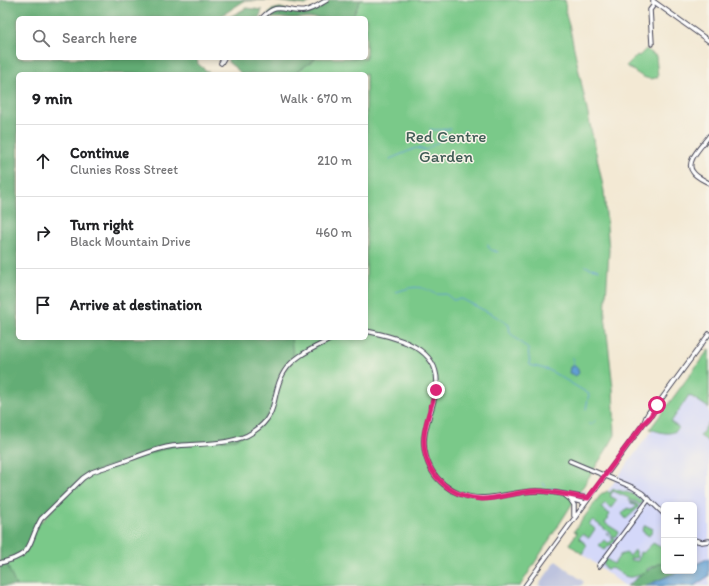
<!DOCTYPE html>
<meta charset="utf-8">
<style>
:root{--surface:#fff;--page:#f2f2f2;--text:#202124;--muted:#757577;--line:#e0e0e0}
body{margin:0;font-family:Itim,sans-serif;background:var(--page);color:var(--text)}
.controls{position:absolute;right:12px;bottom:12px;display:grid;overflow:hidden;border-radius:6px;box-shadow:0 2px 6px #0003}
.controls button{width:36px;height:36px;display:grid;place-items:center;padding:0;border:0;border-bottom:1px solid var(--line);background:var(--surface);color:var(--text);font:20px sans-serif}
.stop{position:absolute;width:12px;height:12px;margin:-9px;border:3px solid #db2777;border-radius:50%;background:#fff}
.stop.end{background:#db2777;border-color:#fff;box-shadow:0 1px 4px #0008}
.list{margin:0;padding:0;list-style:none}
h2{display:flex;justify-content:space-between;align-items:center;height:52px;margin:0;padding:0 16px;font-size:17px}
h2 small{font-size:13px;font-weight:400;color:var(--muted)}
.list li{display:grid;grid-template-columns:26px 1fr auto;gap:12px;align-items:center;box-sizing:border-box;height:72px;padding:0 16px;border-top:1px solid var(--line)}
.list b{display:block;font-size:15px;white-space:nowrap}
.list p{margin:0;font-size:13px;white-space:nowrap;color:var(--muted)}
.list em{font-size:13px;font-style:normal;color:var(--muted)}
.icon{flex:none;width:22px;height:22px;fill:none;stroke:currentColor;stroke-width:2;stroke-linecap:round;stroke-linejoin:round}
.map{position:relative;flex:none;width:709px;height:586px;overflow:hidden}
.search{position:absolute;background:var(--surface);box-shadow:0 2px 6px #0003;left:16px;top:16px;width:352px;height:44px;display:flex;align-items:center;gap:10px;box-sizing:border-box;padding:0 14px;border-radius:6px;color:var(--muted);font-size:15px}
.panel{position:absolute;background:var(--surface);box-shadow:0 2px 6px #0003;left:16px;top:72px;width:352px;height:268px;border-radius:6px}
.map>svg:first-child{display:block}
.built{fill:#d4d8f9;fill-rule:evenodd}
.industrial{fill:#bdc3de}
.green{fill:#7ac989;stroke:#4e7662}
.forest{fill:#63ad75;stroke:#426858}
.water{fill:#629fd3;stroke:#426087}
.lines{fill:none;stroke-linecap:round;stroke-linejoin:round}
.stream{stroke:#629fd3;stroke-width:1}
.minor-casing{stroke:#414052;stroke-width:5.5}
.minor{stroke:#fff;stroke-width:3.5}
.route{stroke:#db2777;stroke-width:5}
.labels{text-anchor:middle;dominant-baseline:central;stroke-width:3;stroke-linejoin:round;paint-order:stroke}
.park-label{font-size:17px;fill:#415c56;stroke:#f7f3e8}
</style>
<div class="map">
<svg width="709" height="586" viewBox="0 0 709 586">
<rect width="100%" height="100%" fill="#f7f3e8"/>
<filter id="ink" filterUnits="userSpaceOnUse"><feTurbulence type="fractalNoise" baseFrequency=".025" numOctaves="2"/><feDisplacementMap in="SourceGraphic" scale="8" xChannelSelector="R" yChannelSelector="G"/><feConvolveMatrix kernelMatrix="1 2 1 2 8 2 1 2 1" color-interpolation-filters="sRGB"/></filter>
<filter id="wash" filterUnits="userSpaceOnUse"><feTurbulence type="fractalNoise" baseFrequency=".012" numOctaves="4" result="noise"/><feDisplacementMap in="SourceGraphic" scale="16" xChannelSelector="R" yChannelSelector="G"/><feGaussianBlur stdDeviation="0.9" result="paint"/><feColorMatrix in="noise" values="0 0 0 0 0 0 0 0 0 0 0 0 0 0 0 0 0 1.4 0 .05"/><feComposite in="paint" operator="in"/></filter>
<g filter="url(#wash)">
<rect width="100%" height="100%" fill="#f3e9d4"/>
<!-- built -->
<path class="built" d="M709,352V586H625L569,544ZM664,505H694V571H664Z"/>
<!-- industrial -->
<path class="industrial" d="M556,561L584,582L581,586H538Z"/>
<!-- green -->
<path class="green" d="M363,0H565L566,15L570,29L604,191L609,250L605,315L613,388L615,435L610,444L520,586H16L5,562L37,526L83,478L284,372L295,359L293,355L290,338H366V74H294L316,58H366V18H352L360,1Z
M646,49L656,56L658,77C646,83 637,72 626,66L637,55L639,56Z
M709,349V408L689,395L671,422L679,428C671,437 660,432 650,429Z
M709,422V442L700,436Z
M613,489L633,494L643,502L640,505L637,502L629,500V498L613,491L610,496L617,500L611,508L605,503L601,508L610,514L605,523L619,532L615,537L593,520L589,524L595,529L589,538L583,534L579,538L587,545L582,554L569,544L577,533L574,531L602,493H604L607,491L610,493Z
M630,502L637,504L639,507L626,519L622,514L627,508L633,510L636,506Z
M645,525L653,529L649,536L642,531Z
M606,533L616,540L612,544L604,550L599,545L604,540L609,543L613,539Z
M653,543L664,549V561L647,569V571C642,574 634,578 628,577C619,575 616,566 606,569L603,563L606,559L614,564L620,555L626,553L630,556L635,550L637,558H631L630,560L638,561L640,552L643,553Z"/>
<!-- forest -->
<path class="forest" d="M0,0H314L305,5L270,0L244,1L218,18H18V58H197L198,64L211,74H18V338H291L293,355L296,359L283,372L274,405L260,427L235,439L173,446L103,468L83,478L41,519L26,551L6,562L16,586H0Z
M331,0H363L360,1L352,18H265L272,10L280,8L302,14Z
M246,8L262,10L259,18H228Z
M228,58H316L294,74H241L239,71L228,62Z
M664,561V571H679L645,586H627L642,574Z"/>
<!-- water -->
<path class="water" d="M573,366L577,367L579,373L576,376L569,373L570,367Z
M709,558V576L694,586H645L680,571H694V565Z"/>
<g class="lines">
<!-- stream -->
<path class="stream" d="M430,129C436,131 444,129 451,129
M390,159L416,148L426,150L438,142L442,137C453,135 455,140 465,130
M488,244V246L490,249
M491,250L498,252
M585,266C590,269 594,268 599,270
M396,292C406,289 415,285 425,289C436,293 431,295 446,294L453,300L462,299L497,317L509,325L510,333L528,349L530,365L549,370L589,394L586,409
M572,357L574,366
M594,422L595,421
M589,424H593
M543,483L546,487
M549,488L577,493H581L586,491"/>
</g>
</g>
<g filter="url(#ink)">
<g class="lines">
<!-- minor casing -->
<g class="minor-casing">
<path id="minor" d="M653,1L709,41
M262,18C279,0 283,13 304,11C312,10 320,4 327,0
M652,44L650,10L653,6V0
M221,63L224,58
M709,136C703,145 684,162 693,172C696,177 704,180 709,183
M366,331C396,337 444,348 436,390C431,422 414,438 432,471C438,481 449,490 460,494C486,504 510,491 537,491C554,491 571,496 588,498
M644,423C646,415 649,410 656,405
M570,461L632,487L642,493L664,514
M566,496L570,499L585,503
M570,499L574,505V516
M694,540L702,542L709,541
M0,563C36,554 26,545 41,519L83,478L92,472C105,467 117,464 130,459C144,454 158,448 173,446C197,443 233,446 253,432C281,414 270,394 284,372C294,355 317,347 333,338
M599,566L649,499
M525,586L644,423C650,418 654,412 657,405L709,334"/>
</g>
<!-- minor -->
<use href="#minor" class="minor"/>
</g>
</g>
<g class="lines" filter="url(#ink)">
<!-- route -->
<path class="route" d="M436,390C432,405 425,421 424,437C422,472 448,497 482,499C500,499 518,491 536,491C553,491 571,496 588,498L644,423C650,418 654,412 657,405"/>
</g>
<g class="labels">
<!-- park labels -->
<g class="park-label">
<text x="446" y="136">Red Centre<tspan x="446" dy="20">Garden</tspan></text>
</g>
</g>
</svg>
<div class="controls">
<button>+</button>
<button>−</button>
</div>
<div class="stop" style="left:657px;top:405px"></div>
<div class="stop end" style="left:436px;top:390px"></div>
<div class="search"><svg class="icon" aria-label="search" viewBox="0 0 24 24"><circle cx="10" cy="10" r="6"/><path d="M15 15l6 6"/></svg>Search here</div>
<section class="panel">
<h2>9 min<small>Walk · 670 m</small></h2>
<ul class="list">
<li><svg class="icon" aria-label="ahead" viewBox="0 0 24 24"><path d="M12 20V5M6 11l6-6 6 6"/></svg><div><b>Continue</b><p>Clunies Ross Street</p></div><em>210 m</em></li>
<li><svg class="icon" aria-label="right" viewBox="0 0 24 24"><path d="M7 20v-9h11M14 6l5 5-5 5"/></svg><div><b>Turn right</b><p>Black Mountain Drive</p></div><em>460 m</em></li>
<li><svg class="icon" aria-label="arrive" viewBox="0 0 24 24"><path d="M6 21V4h12l-3 4 3 4H6"/></svg><div><b>Arrive at destination</b></div></li>
</ul>
</section>
</div>
